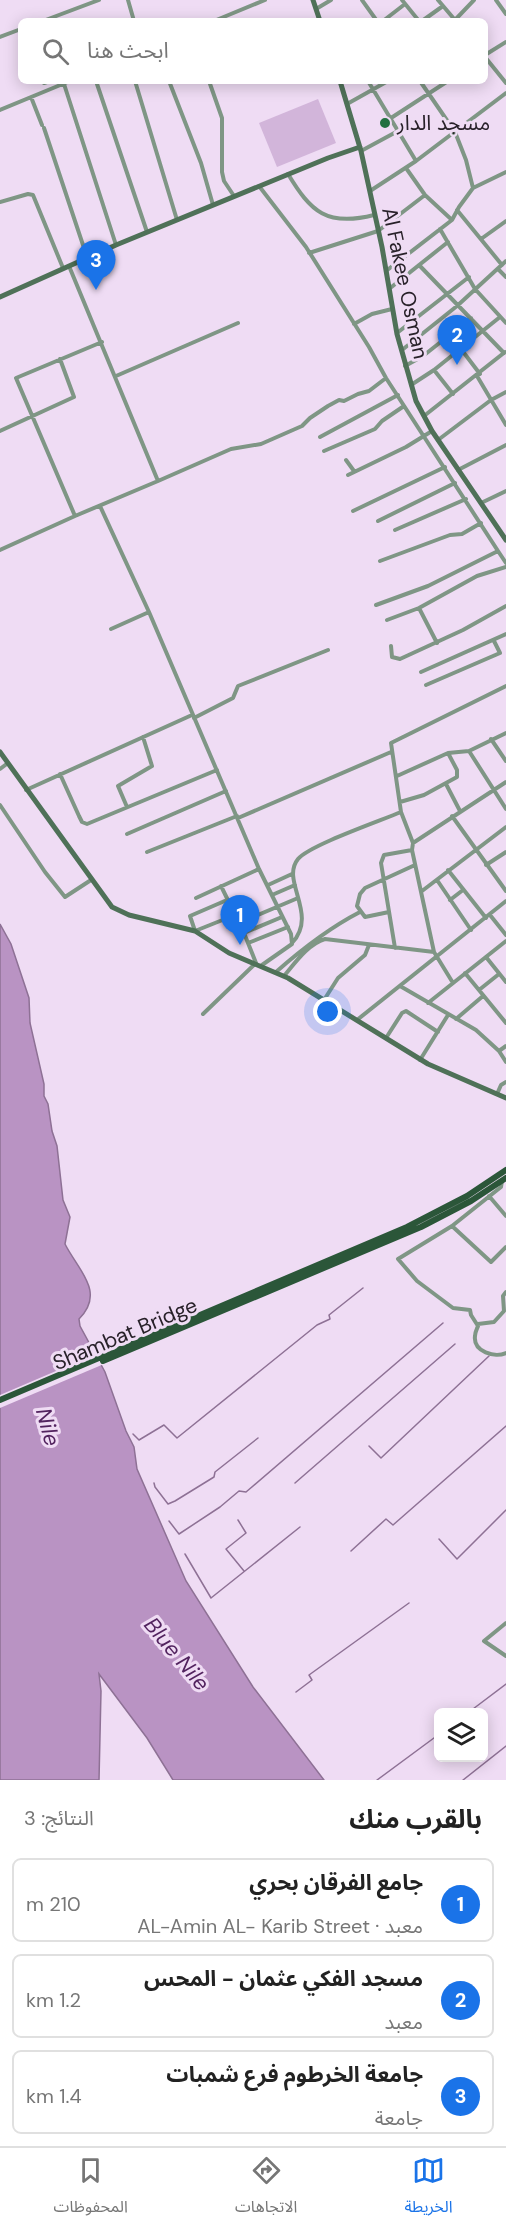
<!DOCTYPE html>
<html lang="ar">
<meta charset="utf-8">
<style>
:root{--surface:#fff;--page:#f6f6f6;--text:#222;--muted:#767676;--line:#e0e0e0;--accent:#1a73e8}
body{margin:0;font-family:"DM Sans","Noto Sans Arabic",sans-serif;background:var(--page);color:var(--text);direction:rtl}
.controls{position:absolute;right:18px;bottom:18px;display:grid;overflow:hidden;border-radius:9px;box-shadow:0 3px 15px #0003}
.controls button{width:54px;height:54px;display:grid;place-items:center;padding:0;border:0;border-bottom:2px solid var(--line);background:var(--surface);color:var(--text);font:30px sans-serif}
.you{position:absolute;left:328px;top:1012px;width:21px;height:21px;margin:-15px;border:4px solid #fff;border-radius:50%;background:#1a73e8;box-shadow:0 0 0 9px #1a73e833}
.badge{display:grid;place-items:center;width:39px;height:39px;border-radius:50%;background:var(--accent);color:#fff;font-size:20px;font-weight:700}
.pin{position:absolute;translate:-50% -50px;filter:drop-shadow(0 2px 3px #0008)}
.pin::after{content:'';position:absolute;top:32px;width:21px;height:18px;background:inherit;clip-path:polygon(0 0,100% 0,50% 100%)}
.list{margin:0;padding:0;list-style:none}
h2{display:flex;justify-content:space-between;align-items:center;height:78px;margin:0;padding:0 24px;font-size:26px}
h2 small{font-size:20px;font-weight:400;color:var(--muted)}
.list li{display:grid;grid-template-columns:39px 1fr auto;gap:18px;align-items:center;box-sizing:border-box;height:84px;margin:0 12px 12px;padding:0 12px;border:2px solid var(--line);border-radius:9px}
.list b{display:block;font-size:22px;white-space:nowrap}
.list p{margin:0;font-size:20px;white-space:nowrap;color:var(--muted)}
.list em{font-size:20px;font-style:normal;color:var(--muted)}
.icon{flex:none;width:33px;height:33px;fill:none;stroke:currentColor;stroke-width:2;stroke-linecap:round;stroke-linejoin:round}
.map{position:relative;flex:none;width:506px;height:1780px;overflow:hidden;direction:ltr}
.search{position:absolute;background:var(--surface);box-shadow:0 3px 15px #0003;left:18px;right:18px;top:18px;height:66px;display:flex;align-items:center;gap:15px;box-sizing:border-box;padding:0 21px;border-radius:9px;color:var(--muted);font-size:22px}
.sheet{height:366px;background:var(--surface)}
nav{display:flex;justify-content:space-around;align-items:center;box-sizing:border-box;height:84px;border-top:2px solid var(--line);background:var(--surface);font-size:16px;color:var(--muted)}
nav a{display:grid;justify-items:center;gap:3px}
nav .on{color:var(--accent)}
.map>svg:first-child{display:block}
.green{fill:#d2b5da}
.water{fill:#b993c3;stroke:#8e7195;stroke-width:1.5}
.pier{fill:#efdcf4}
.lines{fill:none;stroke-linecap:round;stroke-linejoin:round}
.stream{stroke:#8e7195;stroke-width:1.5}
.street{stroke:#7f9685;stroke-width:4}
.secondary{stroke:#4f7158;stroke-width:5}
.primary{stroke:#2b5639;stroke-width:6}
.poi-dot{fill:#237141;stroke:#efdcf4;stroke-width:2}
.labels{text-anchor:middle;dominant-baseline:central;stroke-width:6;stroke-linejoin:round;paint-order:stroke}
.poi-label{font-size:21px;fill:#282129;stroke:#efdcf4;text-anchor:start}
.street-label{font-size:21px;fill:#282129;stroke:#efdcf4}
.water-label{font-size:22px;font-style:italic;fill:#52235f;stroke:#efdcf4}
</style>
<div class="map">
<svg width="506" height="1780" viewBox="0 0 506 1780">
<rect width="100%" height="100%" fill="#efdcf4"/>
<!-- green -->
<path class="green" d="M318,99L336,143L277,167L259,123Z"/>
<!-- water -->
<path class="water" d="M0,924L11,944L29,998L30,1023L44,1084V1096L48,1104L52,1131L57,1146L63,1200L70,1217L65,1244C78,1270 106,1292 79,1319L80,1326L105,1372L126,1431L134,1447L137,1469L186,1581L253,1687L324,1780H173L147,1738L99,1674L101,1691L99,1780H0Z"/>
<!-- pier -->
<path class="pier" d="M98,1353L104,1364L0,1408V1395Z"/>
<g class="lines">
<!-- stream -->
<path class="stream" d="M133,1434L139,1440L164,1425L177,1438L317,1325L330,1319L329,1315L363,1288
M369,1446L381,1458L489,1356
M154,1483L155,1487L168,1504L175,1501L214,1477L215,1472L258,1438
M295,1483L455,1344
M238,1520L246,1533L226,1549L244,1571
M169,1521L179,1534L220,1507L239,1491L246,1492L443,1323
M439,1539L457,1559L506,1510
M351,1551L386,1519L393,1525L506,1426
M185,1554L211,1598L300,1527
M296,1692L312,1680L309,1675L409,1603
M469,1712L506,1684
M377,1780L438,1735
M463,1780L506,1746"/>
<!-- street -->
<path class="street" d="M128,0L134,21
M362,0L377,21
M402,0L419,21
M438,0L455,20
M496,0L506,14
M316,9L331,0
M43,21L99,0
M214,21L265,0
M383,21L405,4
M422,21L443,6
M454,21L474,0
M0,37L21,29
M485,55L506,42
M485,57L506,83
M96,81L147,232
M135,81L177,220
M169,81L201,163L213,205
M209,81L222,118V172L224,181L234,196
M368,81L416,161
M420,81L455,132L466,160L473,188
M44,83L50,81
M64,84L116,245
M31,97L42,125
M347,104L388,81
M0,110L70,81
M391,118L448,81
M44,128L87,257
M361,151L398,131
M406,168L425,195L452,220
M288,174C311,212 327,227 374,215
M259,186L306,247L369,347L386,378L498,551
M370,191L416,161L506,93
M0,202L28,194L33,195L63,268
M457,210L502,265
M440,229L475,289L506,323
M481,239L506,221
M309,253L378,231L425,195
M419,265L504,353
M69,266L158,481L75,516
M498,269L506,277
M386,271L452,220L459,207L473,188L506,172
M389,289L448,242
M354,324L372,314L392,309
M397,333L469,277
M461,349L480,374
M402,350L457,306L506,261
M405,366L423,356L471,318
M434,370L453,394
M116,376L238,323
M477,376L506,425
M411,385L434,370L500,317
M424,416L505,352
M0,431L74,397L60,359
M320,437L398,395
M438,440L491,400L506,392
M324,451L375,429L382,421L404,406
M346,460L354,471
M458,470L506,445
M348,475L406,447L432,431
M158,481L231,449L261,444L302,426L310,418L328,406L339,400L344,401L358,394L369,391L386,378
M481,503L506,491
M100,506L149,612L259,869L291,934L292,944L262,965
M353,511L445,467
M378,521L455,483
M395,530L466,499
M0,550L75,516L16,378L102,342
M380,561L450,535L462,534L481,523
M376,605L428,586L498,551L506,563
M419,608L437,643
M387,620L419,608L477,576L506,567
M111,629L149,612
M391,646L392,657L400,659L463,630L506,606
M421,672L506,634
M426,685L500,653L494,641
M194,718L233,698L238,686L328,650
M491,739L506,761
M469,751L506,809
M0,769L8,763
M60,774L79,816L82,822L87,824L217,770
M397,776L448,753L469,751L506,733
M446,784L460,811
M26,790L192,715
M400,802L424,795L457,777V770L448,753
M0,805L45,872L65,897L91,880
M127,807L118,786L152,766L143,737
M452,816L506,891
M238,818L391,752
M127,834L226,791
M413,843L506,782
M147,852L237,816
M486,865L506,852
M448,870L486,918
M437,880L471,930
M268,885L292,874
M422,891L506,827
M272,895L295,885
M196,898L259,869
M450,900L463,890
M389,912L365,917L357,906L360,894L365,888L415,865
M490,915L506,935
M239,923L298,898
M195,931L190,916L227,900
M195,931L235,915
M244,933L282,917
M248,943L288,927
M292,943C319,914 280,881 298,859C310,845 380,821 401,812
M395,948L381,863L384,855L412,850
M486,957L506,982
M276,972C302,949 329,928 360,912
M465,973L506,1023
M284,976C295,963 308,944 325,939L434,952
M453,983L434,952L412,850L413,843L401,812L391,743L506,686
M400,986L476,1030L499,1051
M479,990L499,974
M324,1000L338,978L365,955L369,945
M428,1003L506,941
M203,1014L256,963L244,933L221,886
M456,1019L483,996
M357,1020L506,901
M386,1038L402,1013L406,1011L438,1032
M506,1046L499,1051L506,1062
M420,1060L448,1015
M497,1094L501,1085L506,1082
M502,1181L501,1187L452,1226L398,1259L417,1281L453,1308L470,1310L471,1315L478,1326C477,1329 475,1332 475,1336C473,1352 495,1358 506,1353
M489,1196L506,1216
M452,1226L491,1262L506,1247
M478,1324L494,1322L504,1311L503,1296L506,1292
M506,1623L484,1641L506,1656"/>
<!-- secondary -->
<path class="secondary" d="M313,0L320,21
M340,81L361,151L382,247L397,334L416,401L432,431L506,540
M0,297L116,245L328,158L360,147
M0,752L112,907L129,915L195,931L229,953L288,978L428,1064L506,1098"/>
<!-- primary -->
<path class="primary" d="M103,1361L421,1227L471,1201L506,1178
M0,1400L407,1227L467,1196L506,1170"/>
</g>
<!-- markers -->
<circle class="poi-dot" cx="385" cy="123" r="6"/>
<g class="labels">
<!-- poi labels -->
<g class="poi-label">
<text x="397" y="123">مسجد الدار</text>
</g>
<!-- street labels -->
<g class="street-label">
<text transform="translate(405 283) rotate(78)">Al Fakee Osman</text>
<text transform="translate(125 1334) rotate(-23)">Shambat Bridge</text>
</g>
<!-- water labels -->
<g class="water-label">
<text transform="translate(48 1427) rotate(75)">Nile</text>
<text transform="translate(177 1654) rotate(50)">Blue Nile</text>
</g>
</g>
</svg>
<div class="controls">
<button><svg class="icon" aria-label="layers" viewBox="0 0 24 24"><path d="M12 4l9 5-9 5-9-5zM3 14l9 5 9-5"/></svg></button>
</div>
<div class="you"></div>
<div class="pin badge" style="left:240px;top:945px">1</div>
<div class="pin badge" style="left:457px;top:365px">2</div>
<div class="pin badge" style="left:96px;top:290px">3</div>
<div class="search"><svg class="icon" aria-label="search" viewBox="0 0 24 24"><circle cx="10" cy="10" r="6"/><path d="M15 15l6 6"/></svg>ابحث هنا</div>
</div>
<section class="sheet">
<h2>بالقرب منك<small>النتائج: 3</small></h2>
<ul class="list">
<li><span class="badge">1</span><div><b>جامع الفرقان بحري</b><p>معبد · AL-Amin AL- Karib Street</p></div><em>210 m</em></li>
<li><span class="badge">2</span><div><b>مسجد الفكي عثمان - المحس</b><p>معبد</p></div><em>1.2 km</em></li>
<li><span class="badge">3</span><div><b>جامعة الخرطوم فرع شمبات</b><p>جامعة</p></div><em>1.4 km</em></li>
</ul>
</section>
<nav>
<a class="on"><svg class="icon" aria-label="map" viewBox="0 0 24 24"><path d="M3 6l6-2 6 2 6-2v14l-6 2-6-2-6 2zM9 4v14M15 6v14"/></svg>الخريطة</a>
<a><svg class="icon" aria-label="directions" viewBox="0 0 24 24"><path d="M12 3l9 9-9 9-9-9zM9 14v-3h6M13 9l2 2-2 2"/></svg>الاتجاهات</a>
<a><svg class="icon" aria-label="saved" viewBox="0 0 24 24"><path d="M7 4h10v16l-5-4-5 4z"/></svg>المحفوظات</a>
</nav>
